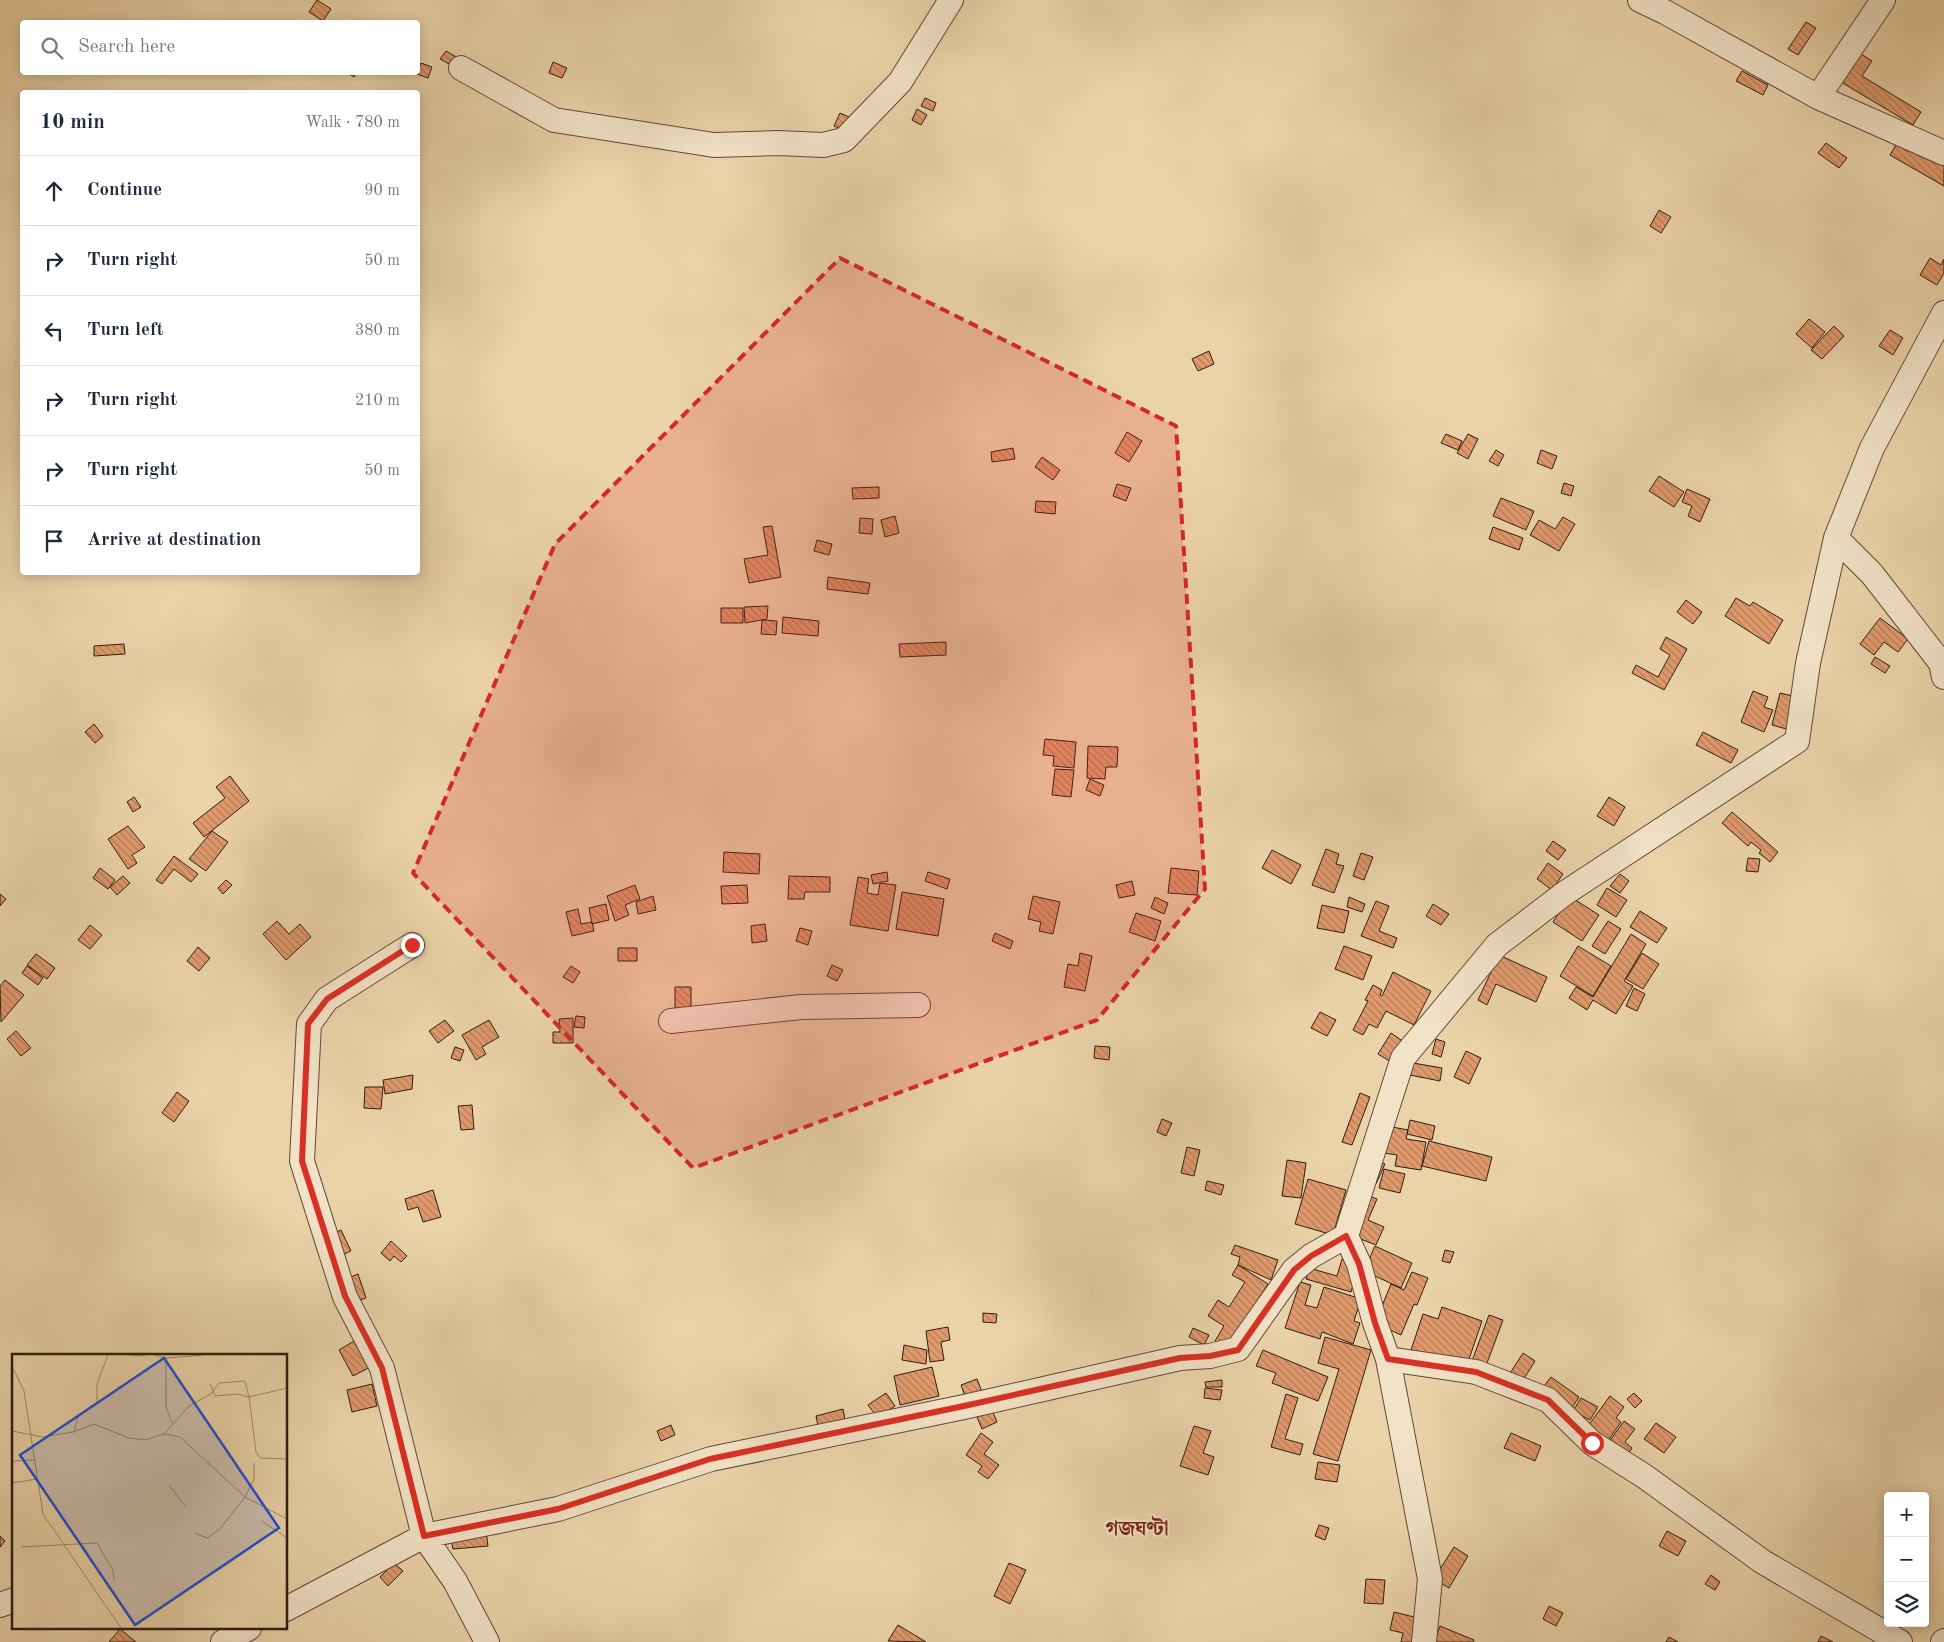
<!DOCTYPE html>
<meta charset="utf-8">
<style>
:root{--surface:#fff;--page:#f2f2f3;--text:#1f2937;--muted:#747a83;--line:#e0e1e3}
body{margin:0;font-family:"Old Standard TT","Noto Serif Bengali",serif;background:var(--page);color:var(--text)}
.controls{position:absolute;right:15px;bottom:15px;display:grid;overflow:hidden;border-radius:5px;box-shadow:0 2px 12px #0003}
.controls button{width:45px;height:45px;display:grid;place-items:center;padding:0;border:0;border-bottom:1px solid var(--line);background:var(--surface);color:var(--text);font:25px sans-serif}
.stop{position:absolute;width:15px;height:15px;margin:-11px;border:4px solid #d93025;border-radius:50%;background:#fff}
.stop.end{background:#d93025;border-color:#fff;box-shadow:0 1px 5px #0008}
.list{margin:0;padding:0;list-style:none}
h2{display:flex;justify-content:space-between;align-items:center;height:65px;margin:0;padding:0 20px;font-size:21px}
h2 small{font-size:16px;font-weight:400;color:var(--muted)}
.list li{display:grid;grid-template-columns:32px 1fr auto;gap:15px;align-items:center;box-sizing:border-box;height:70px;padding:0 20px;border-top:1px solid var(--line)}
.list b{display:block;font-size:19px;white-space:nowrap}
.list em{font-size:16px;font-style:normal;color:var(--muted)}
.icon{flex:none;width:28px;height:28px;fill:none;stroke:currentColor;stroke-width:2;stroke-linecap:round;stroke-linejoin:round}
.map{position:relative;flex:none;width:1944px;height:1642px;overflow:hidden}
.search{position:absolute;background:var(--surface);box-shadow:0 2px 12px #0003;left:20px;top:20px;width:400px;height:55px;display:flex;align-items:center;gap:12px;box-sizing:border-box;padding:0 18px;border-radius:5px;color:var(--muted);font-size:19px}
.panel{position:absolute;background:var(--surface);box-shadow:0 2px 12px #0003;left:20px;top:90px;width:400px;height:485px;border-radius:5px}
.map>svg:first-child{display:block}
.building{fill:url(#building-back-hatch);stroke:#2f1d12}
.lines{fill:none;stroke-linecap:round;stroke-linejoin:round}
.minor-casing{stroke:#5e4a38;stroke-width:26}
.minor{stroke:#f2e2c7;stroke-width:24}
.route{stroke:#d93025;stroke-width:6}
.marked{fill:#d62828;fill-opacity:0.2;stroke:#d62828;stroke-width:4;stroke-dasharray:10 6;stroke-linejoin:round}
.labels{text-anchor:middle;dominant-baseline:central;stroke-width:4.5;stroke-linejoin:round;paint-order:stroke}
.quarter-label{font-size:20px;font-weight:bold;fill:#7a1f14;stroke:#f2e2c7}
.inset-road{fill:none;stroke:#a08a6d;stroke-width:1}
.view{fill:#1d4ed8;fill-opacity:0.15;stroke:#1d4ed8;stroke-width:2.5}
.inset-edge{fill:none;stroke:#2f1d12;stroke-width:2.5}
</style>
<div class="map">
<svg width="1944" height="1642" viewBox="0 0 1944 1642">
<defs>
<pattern id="building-back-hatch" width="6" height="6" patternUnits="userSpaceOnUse" patternTransform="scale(1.25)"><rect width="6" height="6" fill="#e09a6c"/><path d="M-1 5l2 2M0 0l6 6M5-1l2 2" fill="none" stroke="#b67d57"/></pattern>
</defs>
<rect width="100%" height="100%" fill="#ebd3a9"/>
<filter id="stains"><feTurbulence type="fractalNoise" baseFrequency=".004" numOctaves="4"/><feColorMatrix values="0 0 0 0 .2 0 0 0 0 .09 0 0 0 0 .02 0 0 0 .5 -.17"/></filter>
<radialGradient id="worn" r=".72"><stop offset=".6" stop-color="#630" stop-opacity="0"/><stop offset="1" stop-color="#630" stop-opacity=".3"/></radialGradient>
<!-- building -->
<path class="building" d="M317,0L331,9L323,21L309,12Z
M1806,22L1816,28L1798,55L1788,49Z
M446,51L458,58L453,66L440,59Z
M1858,52L1872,61L1862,76L1921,112L1913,125L1841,82Z
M553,62L567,68L562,78L549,73Z
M421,63L432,67L428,78L417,74Z
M1742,71L1768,85L1763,95L1736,81Z
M346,72H357L354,77Z
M925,98L936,103L933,111L921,106Z
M917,109L927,115L921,125L912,120Z
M840,113L849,117L844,130L834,126Z
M1900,138L1944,165V186L1890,155Z
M1826,143L1847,158L1839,168L1818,153Z
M1659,210L1671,217L1661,233L1650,226Z
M1930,258L1941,265L1944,259V273L1937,285L1920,275Z
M1809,319L1825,332L1812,348L1796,334Z
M1834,326L1844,336L1822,359L1811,350Z
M1890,330L1903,338L1893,355L1879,346Z
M1209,351L1214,364L1198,371L1192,359Z
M1127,432L1142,441L1129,462L1115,453Z
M1446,434L1462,441L1458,450L1441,443Z
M1468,434L1478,439L1468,459L1457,453Z
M1013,448L1015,459L992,462L991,452Z
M1496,450L1504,455L1498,466L1489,461Z
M1541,450L1557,456L1552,469L1537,463Z
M1042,457L1060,470L1053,480L1035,467Z
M1659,476L1684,492L1674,507L1649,491Z
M1564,483L1574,486L1571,496L1561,493Z
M1117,484L1131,488L1126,501L1113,496Z
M879,487V498L853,499L852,488Z
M1687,489L1710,499L1700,522L1688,516L1692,506L1682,502Z
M1501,498L1534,511L1526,530L1493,516Z
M1036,501L1056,502L1055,514L1035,512Z
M895,516L899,533L885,537L881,520Z
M1563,517L1575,524L1559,551L1530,535L1539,520L1555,529Z
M860,518L873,519L872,534L859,533Z
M772,526L781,577L749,583L744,559L768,555L763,527Z
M1493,527L1523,538L1519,550L1489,539Z
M817,540L832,544L829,555L814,551Z
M828,577L870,583L868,594L827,589Z
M1736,598L1750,606L1753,602L1783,620L1769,644L1725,616Z
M1686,600L1702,612L1693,624L1677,612Z
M768,606L767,619L745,623L744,607Z
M721,608H743V623H721Z
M783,617L819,621L818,636L782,633Z
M1880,618L1908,639L1898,652L1884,642L1874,655L1860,644Z
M762,620L777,621L776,635L761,634Z
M1666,637L1687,649L1664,690L1632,673L1636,665L1658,677L1670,655L1660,649Z
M946,642V655L900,657L899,644Z
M124,644L125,654L94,656V646Z
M1875,657L1890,666L1885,673L1871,664Z
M1753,691L1768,697L1764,707L1773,710L1764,732L1741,722Z
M1780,693L1797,697L1790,730L1772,725Z
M94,724L103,736L95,743L85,732Z
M1703,732L1738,750L1731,763L1696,745Z
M1045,739L1076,742L1074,768L1053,766L1054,756L1043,755Z
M1088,746L1118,747L1117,767H1106L1105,779L1087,778Z
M1055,769L1074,770L1071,797L1052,795Z
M230,776L249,801L204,837L193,823L225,798L216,787Z
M1090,779L1104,785L1100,796L1086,790Z
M134,797L141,807L133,812L127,802Z
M1609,797L1625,807L1614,826L1597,816Z
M1732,812L1778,852L1770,862L1759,853L1761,850L1751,842L1748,846L1722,823Z
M128,826L145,847L132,855L137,863L128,869L108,839Z
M212,831L228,842L206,871L189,859Z
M1553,841L1566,850L1558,860L1546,851Z
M1326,849L1339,854L1336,864L1344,866L1334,893L1312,885Z
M1272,850L1301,865L1291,884L1262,868Z
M724,852L760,854L759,874L723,872Z
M1361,853L1373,857L1364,880L1353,876Z
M174,856L198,874L191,882L174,869L162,884L156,880Z
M1748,858L1760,859L1758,872L1746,871Z
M1548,863L1563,874L1552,890L1537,879Z
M100,868L115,880L108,889L93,878Z
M1171,868L1199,871L1197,895L1168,893Z
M887,872L888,881L873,884L871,875Z
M928,872L950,879L947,889L925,881Z
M1620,874L1629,881L1620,893L1610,886Z
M123,876L130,883L117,895L110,887Z
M789,876L830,877V892H805L804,899H788Z
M858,877L869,879L867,893L878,895L880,883L896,885L888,931L850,925Z
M226,880L232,885L223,894L218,888Z
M1132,881L1135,895L1119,898L1116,885Z
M635,885L640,899L625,905L629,915L615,921L607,896Z
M747,885L748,903L722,904L721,886Z
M1607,888L1627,900L1616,917L1597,905Z
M902,892L944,899L938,936L896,929Z
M0,894L6,899L0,906Z
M653,896L656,910L638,914L636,902Z
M1033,896L1060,902L1053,934L1039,931L1041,922L1028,919Z
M1569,896L1599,915L1582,941L1553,922Z
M1155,897L1168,903L1164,914L1151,908Z
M1349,897L1365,904L1362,912L1347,907Z
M1376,901L1389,906L1379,931L1397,938L1393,948L1361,936Z
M606,904L609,920L592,924L589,908Z
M1433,904L1449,914L1441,925L1426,916Z
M1322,905L1349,911L1344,933L1317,928Z
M578,909L581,924L592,922L594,931L572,936L566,912Z
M1640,911L1667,928L1657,943L1630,927Z
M1136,913L1161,921L1155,941L1129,932Z
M277,921L289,934L300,924L311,937L286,960L263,934Z
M1608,921L1621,929L1605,954L1592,946Z
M765,924L767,941L752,943L751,926Z
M90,925L102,935L90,949L78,940Z
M800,928L812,931L808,945L796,941Z
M995,933L1013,941L1010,949L992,941Z
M1631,934L1646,944L1624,981L1633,986L1616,1014L1593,1000L1587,1010L1569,998L1576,987L1593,997Z
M1344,946L1372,956L1363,980L1335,969Z
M1578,946L1611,966L1593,996L1560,976Z
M198,947L210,958L199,971L187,961Z
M618,948H637V961H618Z
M1080,953L1092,956L1085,991L1064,987L1068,964L1078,966Z
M1642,953L1659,964L1643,989L1626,979Z
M36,954L55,968L47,979L27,965Z
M1499,955L1547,977L1536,1002L1496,984L1487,1005L1478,1000Z
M832,965L843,970L837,981L827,976Z
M27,966L43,978L38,985L22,973Z
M571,966L580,972L573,983L563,977Z
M1393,972L1431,991L1414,1025L1386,1011L1377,1028L1369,1024L1363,1035L1353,1030L1368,1001L1365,1000L1373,985L1382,990L1380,995L1382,996Z
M5,980L24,995L1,1022L0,986Z
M675,987H691V1016L675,1015Z
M1634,988L1645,994L1637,1011L1626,1006Z
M1320,1012L1336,1020L1327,1036L1311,1028Z
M576,1016L585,1017L584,1028L574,1027Z
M573,1018V1043H553V1032H560L559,1019Z
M445,1020L454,1031L438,1043L429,1031Z
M489,1020L499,1037L482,1047L486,1054L476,1060L462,1035Z
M16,1031L31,1048L21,1056L7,1039Z
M1391,1033L1404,1042L1391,1062L1378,1054Z
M1436,1039L1445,1042L1441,1057L1432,1054Z
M1095,1046L1110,1047L1109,1060L1094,1058Z
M455,1047L464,1050L460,1061L451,1058Z
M1466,1051L1481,1058L1469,1084L1454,1077Z
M1413,1063L1442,1068L1440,1081L1410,1075Z
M413,1075L412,1089L385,1094L383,1080Z
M365,1087H383L381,1109L364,1108Z
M177,1092L189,1101L174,1122L162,1113Z
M1360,1093L1370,1097L1352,1145L1342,1142Z
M472,1105L474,1129L461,1130L458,1106Z
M1162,1119L1172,1123L1166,1136L1157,1132Z
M1410,1120L1435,1126L1432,1140L1407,1134Z
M1382,1125L1408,1130L1406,1139L1426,1142L1421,1170L1395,1166L1397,1155L1378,1152Z
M1429,1141L1492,1157L1486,1181L1422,1166Z
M1187,1147L1200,1150L1194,1176L1181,1173Z
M1287,1160L1306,1163L1301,1198L1282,1196Z
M1376,1160L1385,1164L1376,1184L1366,1179Z
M1384,1169L1405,1174L1400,1193L1379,1188Z
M1308,1179L1346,1190L1333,1235L1295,1224Z
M1207,1181L1224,1185L1221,1195L1205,1190Z
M433,1190L441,1217L423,1222L418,1207L408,1210L405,1199Z
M1369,1196L1377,1199L1368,1220L1384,1227L1376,1245L1353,1236Z
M341,1230L351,1251L338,1257L328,1236Z
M391,1241L407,1256L401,1262L394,1256L390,1261L381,1253Z
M1235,1245L1278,1260L1271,1280L1238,1265L1240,1257L1231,1254Z
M1375,1246L1412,1263L1401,1288L1364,1271Z
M1445,1250L1454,1252L1450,1263L1442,1261Z
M1342,1259L1359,1264L1351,1292L1306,1279L1309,1268L1337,1276Z
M1238,1265L1268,1284L1227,1349L1215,1341L1224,1326L1208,1316L1218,1300L1229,1307L1245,1282L1232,1275Z
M1412,1272L1428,1278L1417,1305L1414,1304L1401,1335L1375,1323L1391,1284L1404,1290Z
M358,1274L366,1298L354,1302L346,1279Z
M1300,1282L1311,1285L1305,1305L1317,1308L1324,1287L1361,1299L1354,1321L1360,1323L1353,1344L1322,1332L1320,1339L1285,1328Z
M1442,1307L1482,1321L1466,1368L1411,1350L1423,1314L1438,1319Z
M983,1313L997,1314L996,1323L983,1322Z
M1489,1315L1503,1320L1483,1374L1469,1369Z
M948,1327L950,1340L941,1342L944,1360L930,1362L926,1331Z
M1193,1328L1209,1335L1204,1345L1189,1337Z
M1325,1337L1371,1350L1338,1461L1313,1454L1339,1369L1318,1363Z
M359,1338L374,1365L353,1376L339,1350Z
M904,1345L927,1350L926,1364L902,1360Z
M1263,1350L1328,1377L1318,1401L1272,1383L1276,1373L1256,1366Z
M1523,1353L1535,1361L1520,1385L1507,1378Z
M932,1367L939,1396L900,1405L894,1376Z
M1551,1377L1579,1397L1570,1411L1541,1390Z
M977,1379L982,1392L966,1399L961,1385Z
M1222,1380V1387H1206L1205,1382Z
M372,1384L377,1406L352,1412L347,1390Z
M1205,1388L1222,1390L1220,1400L1204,1398Z
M886,1393L895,1406L878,1418L868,1405Z
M1634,1393L1642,1401L1635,1408L1627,1399Z
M1286,1394L1298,1398L1285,1439L1303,1444L1300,1455L1271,1447Z
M1610,1396L1624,1407L1616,1418L1621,1422L1605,1445L1585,1430Z
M1581,1398L1598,1407L1590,1420L1573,1411Z
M843,1409L846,1425L819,1432L816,1416Z
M992,1410L997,1422L982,1429L977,1417Z
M1624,1421L1635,1429L1625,1442L1632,1448L1624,1460L1606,1446Z
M1656,1423L1676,1437L1664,1453L1644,1439Z
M671,1425L675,1435L661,1441L657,1431Z
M1194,1426L1211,1431L1203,1453L1214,1457L1208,1475L1180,1466Z
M981,1433L993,1442L984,1454L999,1465L988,1479L978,1472L982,1466L966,1455Z
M1511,1433L1541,1446L1535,1461L1504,1448Z
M1318,1462L1340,1465L1337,1482L1315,1479Z
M1319,1525L1329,1528L1325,1540L1315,1536Z
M486,1530L488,1546L453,1549L450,1535Z
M1667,1531L1686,1541L1678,1556L1659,1546Z
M0,1536L5,1541L0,1547Z
M1454,1547L1468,1556L1449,1588L1434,1579Z
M394,1563L403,1571L388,1586L380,1577Z
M1009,1563L1026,1570L1010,1604L994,1596Z
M1711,1575L1720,1582L1715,1590L1705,1584Z
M1366,1579L1385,1580L1383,1604L1364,1603Z
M1549,1606L1563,1613L1556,1626L1543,1619Z
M1394,1612L1422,1619L1417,1642H1401L1403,1633L1390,1630Z
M898,1625L926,1642L888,1641Z
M1440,1626L1474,1640L1473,1642H1434Z
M120,1629L136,1642H109Z
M1821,1636L1833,1642H1818Z
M1669,1637L1678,1642H1666Z"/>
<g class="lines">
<!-- minor casing -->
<g class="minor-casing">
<path id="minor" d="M1640,0L1665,12L1818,97L1944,153
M461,68L554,120L714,145L778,143L823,145L844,140L900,82L951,0
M1818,97L1883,0
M1836,538L1872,574L1941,663L1944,677
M412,945L327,999L309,1024L302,1161L345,1297L382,1368L424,1536L455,1581L487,1642
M671,1021L801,1007L918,1005
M1388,1359L1476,1372L1548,1400L1592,1443L1644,1476L1763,1562L1900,1642
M0,1605L14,1600
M286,1609L424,1536L558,1509L711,1459L964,1407L1180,1358L1210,1356L1238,1349L1294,1270L1311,1256L1346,1236
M223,1642L249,1628
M1424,1642L1430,1579L1388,1359L1375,1323L1359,1264L1346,1236L1403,1058L1497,945L1565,893L1797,741L1808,663L1836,538L1872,448L1944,313
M1943,1642L1944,1641"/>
</g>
<!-- minor -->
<use href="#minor" class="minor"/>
</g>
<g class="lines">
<!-- route -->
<path class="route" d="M412,945L327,999L308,1024L302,1161L345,1296L382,1368L424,1536L558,1509L710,1459L964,1406L1180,1358L1210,1356L1238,1350L1294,1270L1311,1256L1346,1236L1359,1264L1375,1323L1388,1359L1476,1372L1548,1400L1592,1443"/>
</g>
<!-- marked area -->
<path class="marked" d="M840,258L1176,426L1205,889L1097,1020L693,1168L413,873L555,544Z"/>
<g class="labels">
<!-- quarter labels -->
<g class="quarter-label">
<text x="1137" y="1530">গজঘণ্টা</text>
</g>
</g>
<!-- overview -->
<g transform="translate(12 1354)">
<rect width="275" height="275" fill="#ebd3a9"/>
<path class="inset-road" d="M117,1L133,2M142,1L154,4L193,1M154,4V53L160,69M0,12L12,37L31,160L109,274M198,30L203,42L226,40L237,43L244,98L248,104L275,105M0,77L31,83L61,78L82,70L117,84L133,86L152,80L177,52L199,40L207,29L233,27L237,43L275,34M62,78L66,62L85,48V30L96,1M152,80L168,83L233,143L275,165M0,107L24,106M0,129L25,125M157,131L173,152M250,167L275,184M182,179L195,184L207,176L233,143L242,125V109M9,193L85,189L101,216L102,227"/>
<path class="view" d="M152,4L267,174L123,271L8,101Z"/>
<rect width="275" height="275" class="inset-edge"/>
</g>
<rect width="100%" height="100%" filter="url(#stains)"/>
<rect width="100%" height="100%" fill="url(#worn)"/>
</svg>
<div class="controls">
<button>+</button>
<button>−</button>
<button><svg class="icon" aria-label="layers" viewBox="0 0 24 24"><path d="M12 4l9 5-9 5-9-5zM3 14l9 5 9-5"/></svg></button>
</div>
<div class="stop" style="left:1592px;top:1443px"></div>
<div class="stop end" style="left:412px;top:945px"></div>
<div class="search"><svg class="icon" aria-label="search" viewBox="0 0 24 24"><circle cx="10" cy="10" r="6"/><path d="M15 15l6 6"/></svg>Search here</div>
<section class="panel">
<h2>10 min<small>Walk · 780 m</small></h2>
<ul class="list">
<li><svg class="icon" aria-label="ahead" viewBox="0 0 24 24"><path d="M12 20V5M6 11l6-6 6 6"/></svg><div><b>Continue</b></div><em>90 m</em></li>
<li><svg class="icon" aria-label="right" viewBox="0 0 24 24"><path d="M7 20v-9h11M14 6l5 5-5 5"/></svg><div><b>Turn right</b></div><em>50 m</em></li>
<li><svg class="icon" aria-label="left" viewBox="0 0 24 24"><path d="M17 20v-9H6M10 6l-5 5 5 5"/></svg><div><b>Turn left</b></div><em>380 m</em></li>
<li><svg class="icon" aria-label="right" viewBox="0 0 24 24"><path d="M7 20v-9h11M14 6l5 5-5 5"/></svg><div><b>Turn right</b></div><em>210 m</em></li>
<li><svg class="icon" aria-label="right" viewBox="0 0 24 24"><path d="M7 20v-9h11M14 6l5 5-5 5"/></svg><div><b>Turn right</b></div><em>50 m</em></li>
<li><svg class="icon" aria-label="arrive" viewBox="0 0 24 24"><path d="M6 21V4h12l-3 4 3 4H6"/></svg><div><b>Arrive at destination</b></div></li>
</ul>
</section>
</div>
